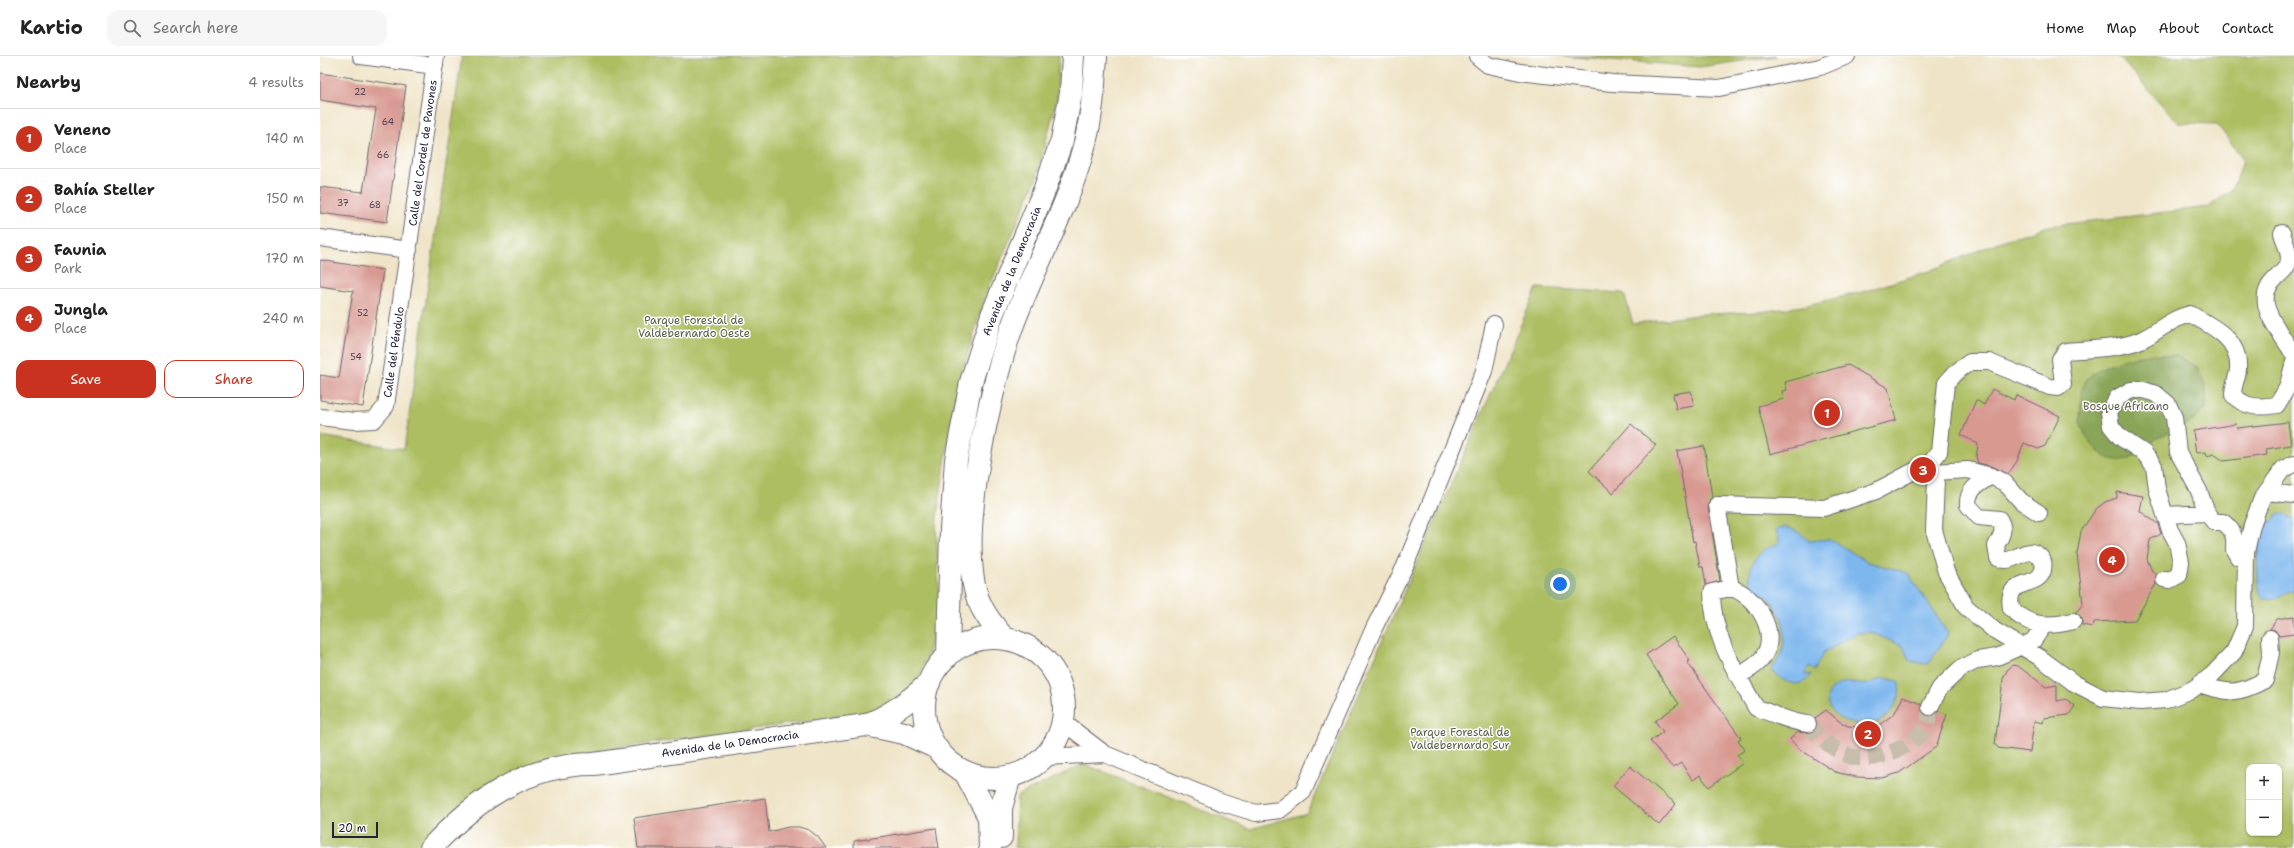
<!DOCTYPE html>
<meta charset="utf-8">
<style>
:root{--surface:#fff;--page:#f6f6f6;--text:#222;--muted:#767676;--line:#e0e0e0;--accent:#c8321e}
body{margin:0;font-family:"Shantell Sans",sans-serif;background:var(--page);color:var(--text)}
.controls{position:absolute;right:12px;bottom:12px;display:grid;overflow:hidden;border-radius:8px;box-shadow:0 1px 3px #0004}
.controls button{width:36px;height:36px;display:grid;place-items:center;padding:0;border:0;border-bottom:1px solid var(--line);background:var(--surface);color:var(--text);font:20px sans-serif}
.scale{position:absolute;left:12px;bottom:10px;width:46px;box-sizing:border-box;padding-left:4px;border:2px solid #22223b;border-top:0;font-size:11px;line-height:14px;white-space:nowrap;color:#22223b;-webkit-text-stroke:3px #fff;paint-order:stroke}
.you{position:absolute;left:1240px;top:528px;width:14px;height:14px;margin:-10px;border:3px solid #fff;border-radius:50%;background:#1a73e8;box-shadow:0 0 0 6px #1a73e833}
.badge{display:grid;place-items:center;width:26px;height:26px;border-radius:50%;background:var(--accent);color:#fff;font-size:13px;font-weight:700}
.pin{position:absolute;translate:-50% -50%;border:2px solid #fff;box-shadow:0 1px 4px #0006}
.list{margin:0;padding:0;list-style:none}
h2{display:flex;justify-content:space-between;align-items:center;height:52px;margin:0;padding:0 16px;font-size:17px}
h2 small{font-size:13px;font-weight:400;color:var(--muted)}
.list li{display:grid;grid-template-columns:26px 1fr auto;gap:12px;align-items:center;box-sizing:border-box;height:60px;padding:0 16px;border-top:1px solid var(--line)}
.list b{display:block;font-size:15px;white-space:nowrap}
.list p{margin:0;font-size:13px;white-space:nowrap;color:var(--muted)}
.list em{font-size:13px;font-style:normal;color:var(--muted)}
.actions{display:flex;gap:8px;padding:12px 16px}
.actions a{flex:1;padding:9px 0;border:1px solid var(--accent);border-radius:12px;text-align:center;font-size:14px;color:var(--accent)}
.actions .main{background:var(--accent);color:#fff}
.icon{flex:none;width:22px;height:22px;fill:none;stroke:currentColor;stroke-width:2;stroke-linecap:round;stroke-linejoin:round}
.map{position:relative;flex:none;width:1974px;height:792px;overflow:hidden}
header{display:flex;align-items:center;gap:24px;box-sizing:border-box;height:56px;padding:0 20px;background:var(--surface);border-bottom:1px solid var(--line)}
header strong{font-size:19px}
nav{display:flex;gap:22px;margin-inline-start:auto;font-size:14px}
.search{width:280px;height:36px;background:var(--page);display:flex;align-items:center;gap:10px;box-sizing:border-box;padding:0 14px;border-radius:12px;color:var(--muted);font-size:15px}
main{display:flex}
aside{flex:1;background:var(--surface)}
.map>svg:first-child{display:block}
.green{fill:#adbe62;stroke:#68704e;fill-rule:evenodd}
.forest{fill:#8aa558;stroke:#56644a}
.water{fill:#7eb7ee;stroke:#506c94}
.building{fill:#d89991}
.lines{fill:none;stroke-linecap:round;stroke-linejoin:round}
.street-tunnel{stroke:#c6bdab;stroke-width:16;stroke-dasharray:16 8;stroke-linecap:butt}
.street-casing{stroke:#6a666c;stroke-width:18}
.primary-casing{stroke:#6a666c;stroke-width:24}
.highway-casing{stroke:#6a666c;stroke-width:24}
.street{stroke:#fff;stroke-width:16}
.primary{stroke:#fff;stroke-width:22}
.highway{stroke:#fff;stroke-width:22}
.labels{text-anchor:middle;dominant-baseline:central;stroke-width:3;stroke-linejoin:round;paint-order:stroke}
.number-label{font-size:9px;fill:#504050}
.street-label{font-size:11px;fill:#22223b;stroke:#fff}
.park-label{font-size:11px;fill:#5a604b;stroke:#fff}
</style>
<header>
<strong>Kartio</strong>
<div class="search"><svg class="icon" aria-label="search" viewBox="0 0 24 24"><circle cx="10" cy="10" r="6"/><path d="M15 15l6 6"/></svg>Search here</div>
<nav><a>Home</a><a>Map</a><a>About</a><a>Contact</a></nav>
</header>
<main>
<aside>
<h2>Nearby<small>4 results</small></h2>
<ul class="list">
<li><span class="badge">1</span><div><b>Veneno</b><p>Place</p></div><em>140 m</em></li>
<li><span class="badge">2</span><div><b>Bahía Steller</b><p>Place</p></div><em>150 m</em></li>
<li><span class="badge">3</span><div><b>Faunia</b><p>Park</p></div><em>170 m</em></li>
<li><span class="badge">4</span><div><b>Jungla</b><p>Place</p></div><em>240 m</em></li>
</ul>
<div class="actions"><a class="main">Save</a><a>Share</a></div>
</aside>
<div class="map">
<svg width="1974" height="792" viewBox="0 0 1974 792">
<rect width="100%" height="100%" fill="#fff"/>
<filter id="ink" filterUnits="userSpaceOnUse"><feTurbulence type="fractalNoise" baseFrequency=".025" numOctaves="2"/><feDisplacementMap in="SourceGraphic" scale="8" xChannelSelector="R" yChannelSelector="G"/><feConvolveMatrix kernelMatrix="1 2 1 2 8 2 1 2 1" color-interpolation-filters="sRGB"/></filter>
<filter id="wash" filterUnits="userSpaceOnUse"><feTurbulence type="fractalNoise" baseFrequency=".012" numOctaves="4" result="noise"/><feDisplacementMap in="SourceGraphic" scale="16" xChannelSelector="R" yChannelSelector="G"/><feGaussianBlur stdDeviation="0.9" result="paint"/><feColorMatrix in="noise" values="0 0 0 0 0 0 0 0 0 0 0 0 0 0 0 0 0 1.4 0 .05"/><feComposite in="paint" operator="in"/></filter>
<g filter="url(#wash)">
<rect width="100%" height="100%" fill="#efe4c7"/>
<!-- green -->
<path class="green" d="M142,0H739L737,42L717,121L667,236L635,339L616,469L620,559L598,626L559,655L241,700L172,728L132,757L95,792H0V380L84,393Z
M1242,0H1456L1380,11Z
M1798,0H1974V792H695L697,740L764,708L930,773L987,757L1217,232L1304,237L1313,268L1384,258L1439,256L1483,250L1542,236L1609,215L1681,185L1729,170L1888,151C1912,135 1916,131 1923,103L1897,68L1858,67ZM1929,711H1959V777H1929Z"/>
<!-- forest -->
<path class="forest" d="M1833,298L1856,300L1877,311L1886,332V351C1868,373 1863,368 1841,380C1827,387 1818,402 1802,404C1781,406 1766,383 1760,366C1760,364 1761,334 1762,333C1763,329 1766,325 1768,322C1785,305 1811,302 1833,298Z"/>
<!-- water -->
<path class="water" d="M1959,458H1966L1974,464V536L1969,535C1962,542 1955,543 1944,543C1939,538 1938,529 1938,523C1936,499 1937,473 1959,458Z
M1465,471L1477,475L1489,485L1510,483L1548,506L1588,517L1627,576V580L1610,605L1607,608L1589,605L1583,590L1550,576L1537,577L1503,597L1494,615L1490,611L1485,617V619L1491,618C1481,636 1461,626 1451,613C1458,606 1464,594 1464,583C1465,566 1458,550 1445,539C1441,536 1437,538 1433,532C1426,523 1431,506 1439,498C1445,492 1453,490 1460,486L1456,474Z
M1564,622L1578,625C1581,636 1579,641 1574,651C1549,694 1479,648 1520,628C1529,624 1539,630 1547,628C1553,627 1557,623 1564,622Z"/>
<g id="blocks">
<!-- building -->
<path class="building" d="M0,17L86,30L67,166L0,157V131L43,136L56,53L0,44Z
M0,204L63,214L43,351L0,344V319L19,322L33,235L0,230Z
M1528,309L1568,332L1576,364L1450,398L1438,350L1464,343L1462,335L1467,334L1465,326Z
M1672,333L1694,344L1696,339L1740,360L1725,390L1718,393L1704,387L1697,405L1688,418L1674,411L1658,407L1656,401L1658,388L1641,379L1656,344L1664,349Z
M1371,335L1374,350L1356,353L1353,338Z
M1968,366L1971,389L1946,393L1947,399L1904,405L1894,398L1887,400L1886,396L1876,397L1873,375L1916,368L1917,372Z
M1311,368L1336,389L1293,437L1269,415Z
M1384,390L1392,441L1389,445L1388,451L1400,525L1386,529L1383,511H1380L1375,485L1373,486L1357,395Z
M1797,436L1823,440L1820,455L1838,468L1841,478L1830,484L1827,503L1832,515L1836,518V528L1815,564L1774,566L1773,571L1762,569V562L1756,556L1763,548L1757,498L1761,475L1776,453L1785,446L1797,442Z
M1974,560V578L1959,580L1955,574L1950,573L1957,563Z
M1353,580L1370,605L1367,606L1421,682L1418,684L1425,694L1417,699L1423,707L1389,731L1380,719L1373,724L1361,707L1353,712L1330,685L1343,676L1335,665L1359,648L1326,599Z
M1693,609L1698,610L1726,631L1737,629V645L1746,643L1755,650L1749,659L1724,662L1723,667L1714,665L1710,696L1678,692L1675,688L1683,623L1687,614Z
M1583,641L1601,648L1602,656L1606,660L1615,659L1619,655L1627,658L1616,691L1579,717L1562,722L1536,721L1515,716L1478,692L1470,683L1478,676L1487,677L1495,674L1497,669L1495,662L1506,654L1519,665L1528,670L1547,672L1559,669L1574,658Z
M1310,710L1356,748L1339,769L1293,730Z
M445,742L449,776L468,771H479L489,774L498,781L506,792H318L314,762Z
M616,772L619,792H534V785Z"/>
</g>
</g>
<g filter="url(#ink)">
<use href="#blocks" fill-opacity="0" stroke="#6a666c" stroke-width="1"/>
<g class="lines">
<!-- street-tunnel -->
<path class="street-tunnel" d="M1488,668C1499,681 1513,694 1529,700C1551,709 1600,690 1608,666C1609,662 1609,656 1610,651"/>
<!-- street casing -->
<g class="street-casing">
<path id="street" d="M41,0L115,10
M1157,0L1168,9L1200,16L1292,27L1399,32L1500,11L1527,0
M1962,177C1964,184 1968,193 1969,201C1970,219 1942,222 1946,248C1948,263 1966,285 1974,299
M0,182L89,194
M0,361L34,365L54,364L66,350L116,0
M1611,406L1616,424L1614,474L1626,516L1646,551L1674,574L1719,601L1754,627L1783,642L1820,646L1846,644L1873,633L1892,619L1914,596L1925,570L1926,496L1932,469L1942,442L1963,413L1974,408
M1614,416L1648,414L1671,420L1685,427L1701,445L1719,457
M1671,420C1659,428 1647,433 1648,449L1659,461L1679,463C1686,474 1681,480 1676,490L1678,502C1683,504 1686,505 1691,503C1701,500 1709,491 1719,500C1724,504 1724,508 1723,514C1718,534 1685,519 1691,552C1707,571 1731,571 1753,565
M1947,436L1974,439
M1845,459L1887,457
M1844,523L1850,524L1859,519L1861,506L1857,487L1850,474L1845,459L1837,433L1834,410L1824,397L1800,381L1791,370L1789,356L1797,342L1811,334H1824L1836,338L1848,348L1854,361L1858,396L1879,435L1887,457L1894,466H1903C1914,475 1915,480 1914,494L1918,501L1926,502
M1411,532C1436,539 1460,577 1443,601C1437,610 1427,615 1418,620
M1879,628C1909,638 1917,639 1945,624L1951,597L1950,582
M1610,651L1620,632L1640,613L1658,604L1677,601L1713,585L1724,569
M743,666L785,698L903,747L936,757L960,754L983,736L1054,572L1085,510L1164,315L1174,268
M1488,668C1471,667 1453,657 1436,652C1415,614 1392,580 1392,536L1411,532L1397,449L1504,452L1556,435L1611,406L1619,396L1626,327L1635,317L1650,306H1669L1730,331L1738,332L1743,328L1740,303L1746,295C1770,293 1802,293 1823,283C1839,275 1852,262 1870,258C1892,270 1920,283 1918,312C1918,321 1913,328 1913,339C1925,352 1940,352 1957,349L1967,332L1974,306
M724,701L785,698"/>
</g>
<!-- primary casing -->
<g class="primary-casing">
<path id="primary" d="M604 652a70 70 0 1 1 140 0a70 70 0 1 1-140 0Z
M685,583C673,570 661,555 656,537C638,475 670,332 692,271C714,211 746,156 763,94C772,64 774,31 776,0
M628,600L631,473L636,404L651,326L672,259L724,135L742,84L751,37L753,0
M546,669L584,677L615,691
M111,792C155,744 207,708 274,708L546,669C571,659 590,645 609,627"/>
</g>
<!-- highway casing -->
<g class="highway-casing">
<path id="highway" d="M645,716L669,761L670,792
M681,781V752L690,720"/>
</g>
<!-- street -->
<use href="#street" class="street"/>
<!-- primary -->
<use href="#primary" class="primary"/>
<!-- highway -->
<use href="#highway" class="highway"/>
</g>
</g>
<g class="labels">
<!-- number labels -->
<g class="number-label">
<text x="40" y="36">22</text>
<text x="68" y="66">64</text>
<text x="63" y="99">66</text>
<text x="23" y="147">37</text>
<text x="55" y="149">68</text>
<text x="43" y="257">52</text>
<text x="36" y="301">54</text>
</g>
<!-- street labels -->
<g class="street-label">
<text transform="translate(103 97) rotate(-82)">Calle del Cordel de Pavones</text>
<text transform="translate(692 215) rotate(-68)">Avenida de la Democracia</text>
<text transform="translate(74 296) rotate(-82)">Calle del Péndulo</text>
<text transform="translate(410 688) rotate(-8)">Avenida de la Democracia</text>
</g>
<!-- park labels -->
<g class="park-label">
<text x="374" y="264">Parque Forestal de<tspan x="374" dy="13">Valdebernardo Oeste</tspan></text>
<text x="1806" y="350">Bosque Africano</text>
<text x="1140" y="676">Parque Forestal de<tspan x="1140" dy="13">Valdebernardo Sur</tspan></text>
</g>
</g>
</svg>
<div class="controls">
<button>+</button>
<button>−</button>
</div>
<div class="scale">20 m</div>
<div class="you"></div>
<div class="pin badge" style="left:1507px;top:357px">1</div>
<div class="pin badge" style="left:1548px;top:678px">2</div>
<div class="pin badge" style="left:1603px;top:414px">3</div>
<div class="pin badge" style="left:1792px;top:504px">4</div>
</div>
</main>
